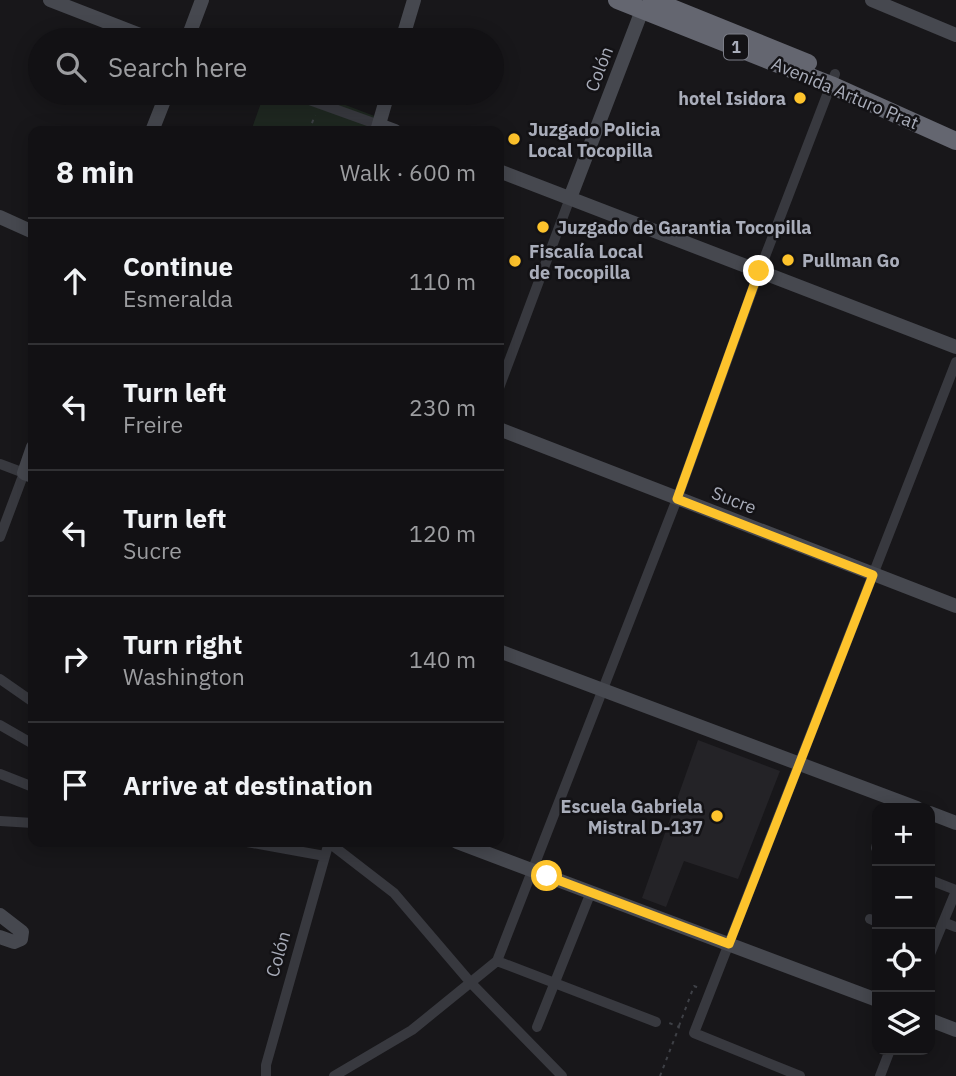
<!DOCTYPE html>
<meta charset="utf-8">
<style>
:root{--surface:#121114;--page:#1f1f22;--text:#f1f3f6;--muted:#9c9da0;--line:#313134}
body{margin:0;font-family:"IBM Plex Sans",sans-serif;background:var(--page);color:var(--text)}
.controls{position:absolute;right:21px;bottom:21px;display:grid;overflow:hidden;border-radius:14px;box-shadow:0 4px 18px #0003}
.controls button{width:63px;height:63px;display:grid;place-items:center;padding:0;border:0;border-bottom:2px solid var(--line);background:var(--surface);color:var(--text);font:35px sans-serif}
.stop{position:absolute;width:21px;height:21px;margin:-16px;border:5px solid #fdc32c;border-radius:50%;background:#fff}
.stop.end{background:#fdc32c;border-color:#fff;box-shadow:0 2px 7px #0008}
.list{margin:0;padding:0;list-style:none}
h2{display:flex;justify-content:space-between;align-items:center;height:91px;margin:0;padding:0 28px;font-size:30px}
h2 small{font-size:23px;font-weight:400;color:var(--muted)}
.list li{display:grid;grid-template-columns:46px 1fr auto;gap:21px;align-items:center;box-sizing:border-box;height:126px;padding:0 28px;border-top:2px solid var(--line)}
.list b{display:block;font-size:26px;white-space:nowrap}
.list p{margin:0;font-size:23px;white-space:nowrap;color:var(--muted)}
.list em{font-size:23px;font-style:normal;color:var(--muted)}
.icon{flex:none;width:38px;height:38px;fill:none;stroke:currentColor;stroke-width:2;stroke-linecap:round;stroke-linejoin:round}
.map{position:relative;flex:none;width:956px;height:1076px;overflow:hidden}
.search{position:absolute;background:var(--surface);box-shadow:0 4px 18px #0003;left:28px;top:28px;width:476px;height:77px;display:flex;align-items:center;gap:18px;box-sizing:border-box;padding:0 24px;border-radius:38px;color:var(--muted);font-size:26px}
.panel{position:absolute;background:var(--surface);box-shadow:0 4px 18px #0003;left:28px;top:126px;width:476px;height:721px;border-radius:14px}
.map>svg:first-child{display:block}
.built{fill:#242327}
.green{fill:#1f2821}
.lines{fill:none;stroke-linecap:round;stroke-linejoin:round}
.path{stroke:#3e4046;stroke-width:2;stroke-dasharray:3.5 5;stroke-linecap:butt}
.street{stroke:#38393f;stroke-width:10}
.secondary{stroke:#46484f;stroke-width:14}
.highway{stroke:#646670;stroke-width:18}
.route{stroke:#fdc32c;stroke-width:9}
.poi-dot{fill:#fdc32c;stroke:#131215;stroke-width:2.5}
.labels{text-anchor:middle;dominant-baseline:central;stroke-width:5;stroke-linejoin:round;paint-order:stroke}
.shield{fill:#131215;stroke:#7c7e88;stroke-width:2}
.shield-label{font-size:16px;font-weight:bold;fill:#a9adba}
.street-label{font-size:18px;fill:#a9adba;stroke:#131215}
.poi-label{font-size:18px;font-weight:bold;fill:#a9adba;stroke:#131215;text-anchor:start}
</style>
<div class="map">
<svg width="956" height="1076" viewBox="0 0 956 1076">
<rect width="100%" height="100%" fill="#18171a"/>
<!-- built -->
<path class="built" d="M698,740L780,771L738,879L684,861L666,907L642,898Z"/>
<!-- green -->
<path class="green" d="M245,93H314L377,117L372,131H251L262,100Z"/>
<g class="lines">
<!-- path -->
<path class="path" d="M309,131L315,115
M679,1026L694,986L699,988
M660,1076L679,1027L667,1022"/>
<!-- street -->
<path class="street" d="M290,93L379,125
M499,388L570,198
M0,464L24,473L0,537
M0,679L33,702
M0,725L33,744
M0,774L33,787
M0,821L33,823
M247,842L325,856
M328,842L394,893L471,983L562,1076
M876,848L877,844
M930,880L956,890
M870,919L877,922
M943,922L956,927
M930,954L956,891
M497,961L656,1022
M537,1027L591,892
M266,1076V1065L329,842
M334,1076L412,1030L497,961L677,499L756,280L835,74
M800,1076L694,1033L956,362
M880,1076L890,1050"/>
<!-- secondary -->
<path class="secondary" d="M50,0L153,40
M872,0L956,35
M187,40L202,0
M402,40L414,0
M379,125L395,131
M152,131L167,93
M377,131L388,93
M499,171L956,347
M570,198L646,0
M0,217L33,232
M499,429L956,606
M33,447L24,473L33,476
M499,651L917,808
M930,813L956,823
M457,842L877,1000
M0,915L22,932L21,939L14,942L0,937
M930,1020L956,1030"/>
<!-- highway -->
<path class="highway" d="M617,0L831,85L956,141
M652,0L808,63"/>
</g>
<g class="lines">
<!-- route -->
<path class="route" d="M547,876L729,944L873,575L677,499L759,271"/>
</g>
<!-- markers -->
<g class="poi-dot">
<circle cx="800" cy="98" r="7"/>
<circle cx="514" cy="139" r="7"/>
<circle cx="543" cy="227" r="7"/>
<circle cx="788" cy="260" r="7"/>
<circle cx="515" cy="261" r="7"/>
<circle cx="717" cy="816" r="7"/>
</g>
<g class="labels">
<!-- shield labels -->
<rect class="shield" x="724" y="34.5" width="24" height="25" rx="5"/>
<g class="shield-label">
<text x="736" y="47">1</text>
</g>
<!-- street labels -->
<g class="street-label">
<text transform="translate(599 69) rotate(-69)">Colón</text>
<text transform="translate(845 93) rotate(23)">Avenida Arturo Prat</text>
<text transform="translate(734 500) rotate(21)">Sucre</text>
<text transform="translate(278 954) rotate(-74)">Colón</text>
</g>
<!-- poi labels -->
<g class="poi-label">
<text x="786" y="98" text-anchor="end">hotel Isidora</text>
<text x="528" y="129">Juzgado Policia<tspan x="528" dy="21">Local Tocopilla</tspan></text>
<text x="557" y="227">Juzgado de Garantia Tocopilla</text>
<text x="529" y="251">Fiscalía Local<tspan x="529" dy="21">de Tocopilla</tspan></text>
<text x="802" y="260">Pullman Go</text>
<text x="703" y="806" text-anchor="end">Escuela Gabriela<tspan x="703" dy="21">Mistral D-137</tspan></text>
</g>
</g>
</svg>
<div class="controls">
<button>+</button>
<button>−</button>
<button><svg class="icon" aria-label="locate" viewBox="0 0 24 24"><circle cx="12" cy="12" r="6"/><path d="M12 2v4M12 18v4M2 12h4M18 12h4"/></svg></button>
<button><svg class="icon" aria-label="layers" viewBox="0 0 24 24"><path d="M12 4l9 5-9 5-9-5zM3 14l9 5 9-5"/></svg></button>
</div>
<div class="stop" style="left:547px;top:876px"></div>
<div class="stop end" style="left:759px;top:271px"></div>
<div class="search"><svg class="icon" aria-label="search" viewBox="0 0 24 24"><circle cx="10" cy="10" r="6"/><path d="M15 15l6 6"/></svg>Search here</div>
<section class="panel">
<h2>8 min<small>Walk · 600 m</small></h2>
<ul class="list">
<li><svg class="icon" aria-label="ahead" viewBox="0 0 24 24"><path d="M12 20V5M6 11l6-6 6 6"/></svg><div><b>Continue</b><p>Esmeralda</p></div><em>110 m</em></li>
<li><svg class="icon" aria-label="left" viewBox="0 0 24 24"><path d="M17 20v-9H6M10 6l-5 5 5 5"/></svg><div><b>Turn left</b><p>Freire</p></div><em>230 m</em></li>
<li><svg class="icon" aria-label="left" viewBox="0 0 24 24"><path d="M17 20v-9H6M10 6l-5 5 5 5"/></svg><div><b>Turn left</b><p>Sucre</p></div><em>120 m</em></li>
<li><svg class="icon" aria-label="right" viewBox="0 0 24 24"><path d="M7 20v-9h11M14 6l5 5-5 5"/></svg><div><b>Turn right</b><p>Washington</p></div><em>140 m</em></li>
<li><svg class="icon" aria-label="arrive" viewBox="0 0 24 24"><path d="M6 21V4h12l-3 4 3 4H6"/></svg><div><b>Arrive at destination</b></div></li>
</ul>
</section>
</div>
